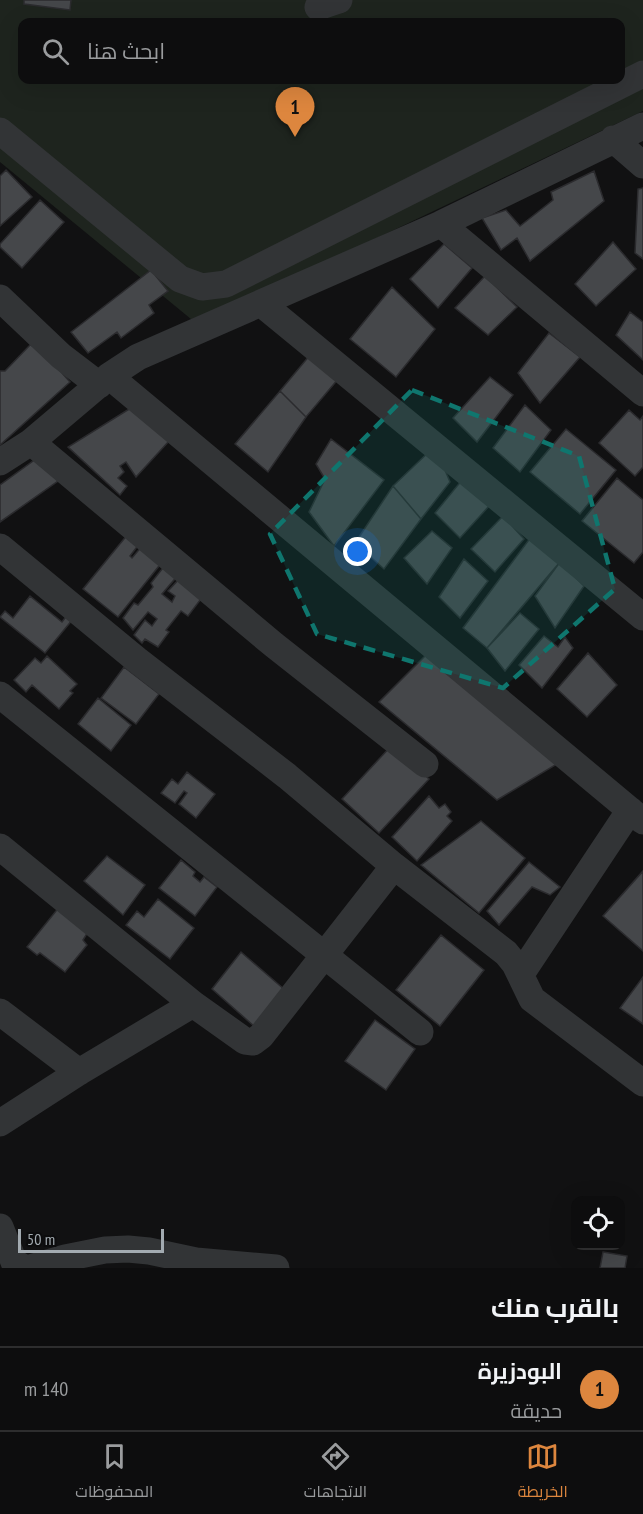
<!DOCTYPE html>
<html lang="ar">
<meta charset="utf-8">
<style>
:root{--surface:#0d0d0e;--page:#1b1b1c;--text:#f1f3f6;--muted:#9a9c9e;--line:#2d2d2e;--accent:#dd863e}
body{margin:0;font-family:"PT Sans Narrow",Cairo,sans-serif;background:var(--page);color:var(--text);direction:rtl}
.controls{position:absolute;right:18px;bottom:18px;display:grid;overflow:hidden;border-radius:12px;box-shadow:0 6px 24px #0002}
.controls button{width:54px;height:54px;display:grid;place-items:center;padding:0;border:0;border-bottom:2px solid var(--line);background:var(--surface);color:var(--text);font:30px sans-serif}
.scale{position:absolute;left:18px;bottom:15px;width:146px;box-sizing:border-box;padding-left:6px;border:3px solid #a3abb1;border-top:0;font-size:16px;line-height:21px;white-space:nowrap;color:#a3abb1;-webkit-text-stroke:4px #0c0c0d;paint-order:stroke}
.you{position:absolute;left:358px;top:552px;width:21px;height:21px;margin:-15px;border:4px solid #fff;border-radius:50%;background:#1a73e8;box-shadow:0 0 0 9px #1a73e833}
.badge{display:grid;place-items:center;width:39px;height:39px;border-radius:50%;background:var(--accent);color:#111;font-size:20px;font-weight:700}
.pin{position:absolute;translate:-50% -50px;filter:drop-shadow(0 2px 3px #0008)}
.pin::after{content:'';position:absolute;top:32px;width:21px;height:18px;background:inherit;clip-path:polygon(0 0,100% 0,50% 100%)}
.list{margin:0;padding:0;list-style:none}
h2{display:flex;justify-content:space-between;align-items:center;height:78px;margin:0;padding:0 24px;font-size:26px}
h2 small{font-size:20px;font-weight:400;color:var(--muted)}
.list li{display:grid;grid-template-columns:39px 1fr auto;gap:18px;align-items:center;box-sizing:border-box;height:84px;padding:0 24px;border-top:2px solid var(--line)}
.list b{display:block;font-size:22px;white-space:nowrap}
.list p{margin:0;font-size:20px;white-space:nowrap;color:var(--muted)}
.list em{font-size:20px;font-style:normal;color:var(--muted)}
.icon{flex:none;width:33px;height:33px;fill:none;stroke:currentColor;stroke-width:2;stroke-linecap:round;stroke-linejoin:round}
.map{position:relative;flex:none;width:643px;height:1268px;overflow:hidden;direction:ltr}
.search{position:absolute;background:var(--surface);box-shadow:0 6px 24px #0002;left:18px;right:18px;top:18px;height:66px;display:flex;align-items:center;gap:15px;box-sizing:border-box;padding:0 21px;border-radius:12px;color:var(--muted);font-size:22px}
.sheet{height:162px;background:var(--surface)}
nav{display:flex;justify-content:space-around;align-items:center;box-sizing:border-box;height:84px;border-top:2px solid var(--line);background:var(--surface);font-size:16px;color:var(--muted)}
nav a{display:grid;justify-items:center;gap:3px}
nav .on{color:var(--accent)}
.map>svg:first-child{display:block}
.green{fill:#1e241e;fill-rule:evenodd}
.building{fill:#45474a;stroke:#2b2b2e;stroke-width:1.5}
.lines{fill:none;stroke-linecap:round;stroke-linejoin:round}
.minor{stroke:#323436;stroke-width:27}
.marked{fill:#0f766e;fill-opacity:0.2;stroke:#0f766e;stroke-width:4.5;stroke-dasharray:12 8;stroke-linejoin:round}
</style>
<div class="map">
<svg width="643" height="1268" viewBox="0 0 643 1268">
<rect width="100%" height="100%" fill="#111112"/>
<!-- green -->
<path class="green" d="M0,0H643V111L197,324L0,162ZM22,22H620V80H22Z"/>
<!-- building -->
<path class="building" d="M24,0H71L70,10L24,4Z
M6,170L32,197L0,226V176Z
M594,171L604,201L530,261L517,238L501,250L482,218L506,210L520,226L553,200L551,192Z
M643,188V259L635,253L638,189Z
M40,200L64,222L22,268L0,247V244Z
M613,242L636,269L596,306L575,284Z
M444,244L472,268L438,308L410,279Z
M151,270L168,291L149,305L154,313L121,338L117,332L88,353L71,332Z
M485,276L517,307L488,335L455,308Z
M392,287L435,329L396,377L350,339Z
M630,312L643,322V360L616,335Z
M549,333L580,357L540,403L518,373Z
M30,345L40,348L70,382L0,445V371H5Z
M310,355L339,378L306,417L280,391Z
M490,377L513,395L477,442L453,418Z
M280,391L306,417L268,472L235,444Z
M525,405L551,430L520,472L493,448Z
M134,406L170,440L136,477L126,462L120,466L124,472L118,478L127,486L120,495L68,447Z
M629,410L640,420L643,416V467L635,476L599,443Z
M566,429L616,470L580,514L530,472Z
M331,439L384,480L334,546L309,512L325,479L316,464Z
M435,446L450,482L421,519L393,486Z
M40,456L58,481L0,522V485Z
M617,478L643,500V552L634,563L582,521Z
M462,480L490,505L460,538L435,513Z
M393,486L421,519L384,569L355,543Z
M503,516L524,539L495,572L471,549Z
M432,531L452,548L427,584L404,558Z
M128,534L140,543L130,556L132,558L143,545L163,561L118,617L83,589Z
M531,537L560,562L487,648L463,628Z
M464,559L488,581L460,618L439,597Z
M560,562L584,586L555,628L535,596Z
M166,564L179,574L162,594L172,602L175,596L168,591L181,577L204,595L188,616L181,611L166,630L169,632L158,647L145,639L142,643L134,635L145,620L152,626L157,619L148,612L133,630L123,618L134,603L138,605L153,587L151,583Z
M30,596L62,622L68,614L73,619L45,653L0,617L5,611L13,618Z
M520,613L539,629L505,671L487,648Z
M544,636L558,647L565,637L573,648L542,688L519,665Z
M429,652L557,764L497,800L379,702Z
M588,653L617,685L587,717L557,689Z
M47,656L77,684L70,691L73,693L59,709L32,685L26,692L14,680L35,658L41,663Z
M124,667L159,694L136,724L101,698Z
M98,698L131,725L111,751L78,724Z
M392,745L429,779L379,833L342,799Z
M187,772L215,794L196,818L179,804L187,793L184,791L175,803L161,793L172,779L178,784Z
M429,796L439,808L445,804L451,812L447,816L452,821L417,861L392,837Z
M481,821L525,858L479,913L421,865Z
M107,856L145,885L123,915L84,881Z
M181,860L195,872L193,876L200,882L204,877L217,887L195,916L159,888Z
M529,862L560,887L550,895L532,887L499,925L487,911Z
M643,871V951L603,916Z
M158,899L194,928L170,959L126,925L137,911L144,917Z
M60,906L88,932L83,940L87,945L65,972L40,953L37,955L27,947Z
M441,935L484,970L440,1026L396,990Z
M241,952L285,990L255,1027L212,989Z
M643,977V1024L620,1008Z
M375,1020L415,1049L386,1090L345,1061Z
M603,1252L627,1256L625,1268H600Z"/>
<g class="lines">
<!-- minor -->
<path class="minor" d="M318,7L339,0
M0,131L180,279L202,287L226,284L643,74
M613,139L643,165
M441,224L643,393
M0,298L61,356L99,385
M262,304L643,617
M109,376L643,821
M31,442L274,645L425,764
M0,462L31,442L109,376L138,357L441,224L643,126
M0,547L137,660L287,776L394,866L506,953L515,964L532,999L643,1083
M0,695L420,1032
M0,847L193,1004L245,1041L253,1042L261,1036L394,866
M521,974L630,810
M0,1012L79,1072
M0,1123L79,1072L193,1004
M0,1227L14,1262L24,1268
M30,1268L65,1258L105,1250L128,1249L149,1251L196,1261L276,1268"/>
</g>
<!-- marked area -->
<path class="marked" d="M412,390L579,456L615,589L503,688L317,634L270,534Z"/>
</svg>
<div class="controls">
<button><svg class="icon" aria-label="locate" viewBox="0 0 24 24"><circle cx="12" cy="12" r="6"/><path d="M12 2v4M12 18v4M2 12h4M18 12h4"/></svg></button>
</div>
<div class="scale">50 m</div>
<div class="you"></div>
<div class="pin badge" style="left:295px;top:137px">1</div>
<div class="search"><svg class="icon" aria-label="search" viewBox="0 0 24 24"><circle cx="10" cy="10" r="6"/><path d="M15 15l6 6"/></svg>ابحث هنا</div>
</div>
<section class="sheet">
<h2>بالقرب منك<small></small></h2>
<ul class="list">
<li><span class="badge">1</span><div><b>البودزيرة</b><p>حديقة</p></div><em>140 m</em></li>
</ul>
</section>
<nav>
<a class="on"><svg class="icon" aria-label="map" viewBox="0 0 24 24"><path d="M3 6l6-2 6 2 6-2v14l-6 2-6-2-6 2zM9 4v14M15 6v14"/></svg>الخريطة</a>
<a><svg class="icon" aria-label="directions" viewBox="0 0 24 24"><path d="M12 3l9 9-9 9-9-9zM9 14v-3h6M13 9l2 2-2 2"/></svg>الاتجاهات</a>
<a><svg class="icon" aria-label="saved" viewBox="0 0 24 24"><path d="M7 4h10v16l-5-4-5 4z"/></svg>المحفوظات</a>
</nav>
